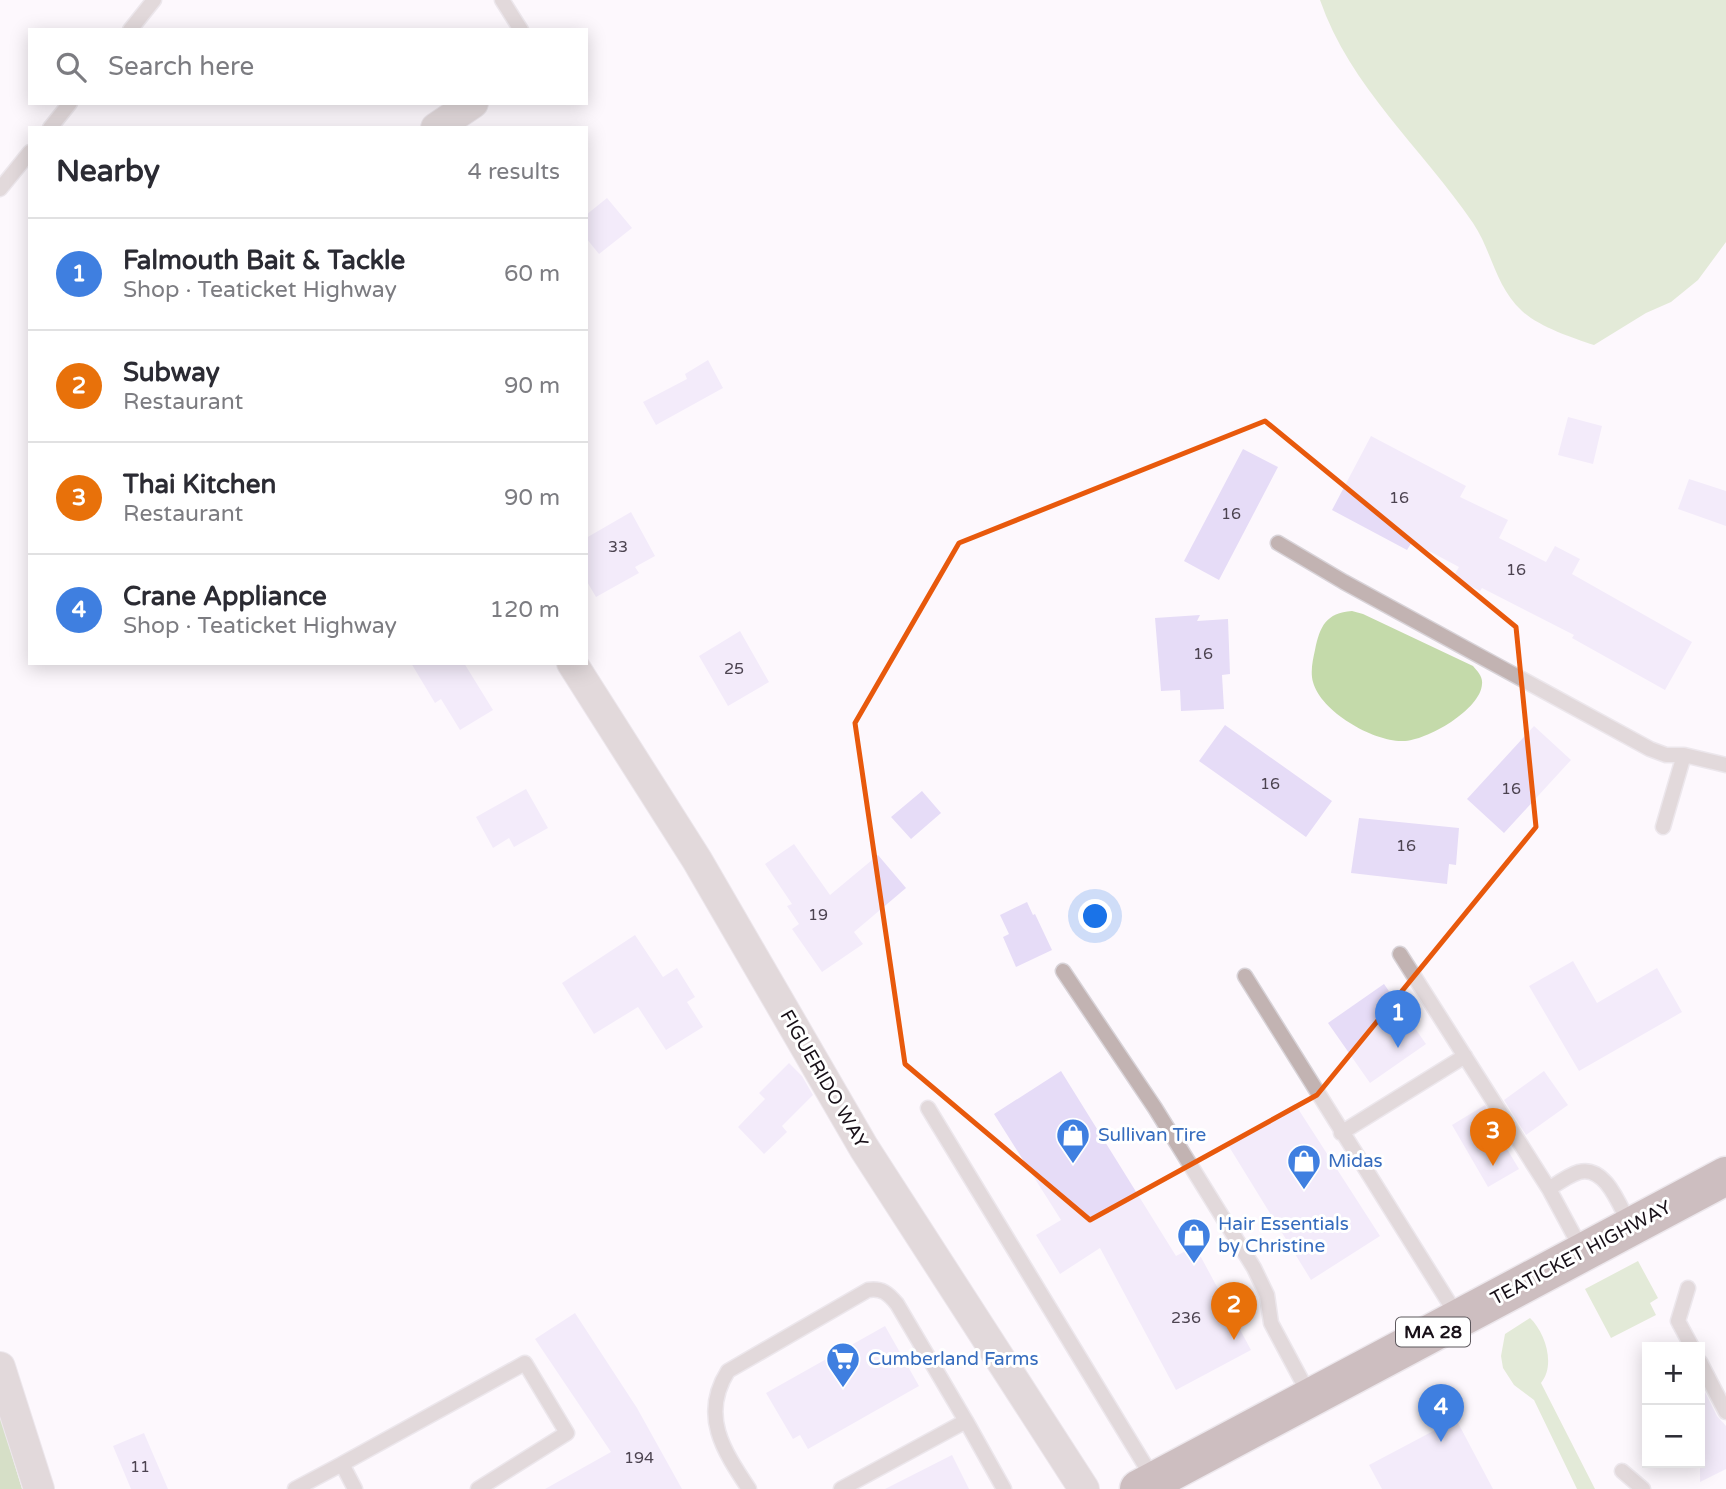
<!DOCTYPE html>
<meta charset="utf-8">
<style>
:root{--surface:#fff;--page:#f7f7f7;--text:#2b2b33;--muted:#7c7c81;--line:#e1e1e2;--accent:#0f766e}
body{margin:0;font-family:"Varela Round",sans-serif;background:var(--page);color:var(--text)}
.controls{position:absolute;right:21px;bottom:21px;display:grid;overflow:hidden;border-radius:0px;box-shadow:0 4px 18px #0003}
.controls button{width:63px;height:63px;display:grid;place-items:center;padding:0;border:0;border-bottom:2px solid var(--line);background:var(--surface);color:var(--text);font:35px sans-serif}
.you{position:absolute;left:1096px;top:917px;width:24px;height:24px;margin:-18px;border:5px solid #fff;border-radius:50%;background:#1a73e8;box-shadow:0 0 0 10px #1a73e833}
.badge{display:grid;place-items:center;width:46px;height:46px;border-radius:50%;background:var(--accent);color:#fff;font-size:23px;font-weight:700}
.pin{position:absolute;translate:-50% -58px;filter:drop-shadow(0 2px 4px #0008)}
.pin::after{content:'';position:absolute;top:37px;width:24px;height:21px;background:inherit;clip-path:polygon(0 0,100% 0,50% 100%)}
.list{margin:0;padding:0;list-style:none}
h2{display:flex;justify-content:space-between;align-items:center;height:91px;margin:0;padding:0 28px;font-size:30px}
h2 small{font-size:23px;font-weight:400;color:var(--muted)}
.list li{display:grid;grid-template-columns:46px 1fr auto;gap:21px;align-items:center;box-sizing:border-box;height:112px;padding:0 28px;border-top:2px solid var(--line)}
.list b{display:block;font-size:26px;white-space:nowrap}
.list p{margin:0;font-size:23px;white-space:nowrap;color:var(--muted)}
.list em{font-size:23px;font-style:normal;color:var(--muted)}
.icon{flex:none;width:38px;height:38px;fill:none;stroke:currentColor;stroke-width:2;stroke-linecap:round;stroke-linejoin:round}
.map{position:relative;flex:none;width:1726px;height:1489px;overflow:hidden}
.search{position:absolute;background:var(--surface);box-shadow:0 4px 18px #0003;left:28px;top:28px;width:560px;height:77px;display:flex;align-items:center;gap:18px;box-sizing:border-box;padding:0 24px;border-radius:0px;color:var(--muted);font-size:26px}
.panel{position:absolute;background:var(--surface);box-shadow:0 4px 18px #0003;left:28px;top:126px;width:560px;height:539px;border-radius:0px}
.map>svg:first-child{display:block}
.green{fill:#c4daaa}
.forest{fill:#a6c285}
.building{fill:#e6dcf7}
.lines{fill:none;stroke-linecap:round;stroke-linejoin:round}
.service-casing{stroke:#d8d3d8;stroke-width:17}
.minor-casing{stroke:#d8d3d8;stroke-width:32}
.primary-casing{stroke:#d8d3d8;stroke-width:41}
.service{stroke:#c2b3b2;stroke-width:14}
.minor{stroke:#c2b3b2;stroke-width:30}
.primary{stroke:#927876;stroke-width:38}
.marked{fill:none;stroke:#e8590c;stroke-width:5;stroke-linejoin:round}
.labels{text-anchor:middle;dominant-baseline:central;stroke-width:6;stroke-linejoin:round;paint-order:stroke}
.number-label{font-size:16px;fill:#4c4350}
.shield{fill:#fff;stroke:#5d585d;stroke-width:2}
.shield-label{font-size:18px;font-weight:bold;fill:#181018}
.street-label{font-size:19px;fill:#181018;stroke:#fff}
.shop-label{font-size:19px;fill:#366cbe;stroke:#fff;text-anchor:start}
</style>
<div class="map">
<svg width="1726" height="1489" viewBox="0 0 1726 1489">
<rect width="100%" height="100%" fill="#fdf8fd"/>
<!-- green -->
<path class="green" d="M1320,0H1726V242L1698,280L1671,302L1646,313L1594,345C1572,338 1538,326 1522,311C1495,286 1492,251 1473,223C1422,148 1350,87 1320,0Z
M1352,611L1363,614L1473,666C1477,671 1483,676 1482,684C1481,709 1427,741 1403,741C1374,742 1321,712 1313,682C1310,672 1313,659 1315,650C1320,626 1326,613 1352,611Z
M1638,1261L1658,1298L1650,1303L1656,1315L1611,1338L1585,1289Z
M1530,1318C1545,1332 1556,1365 1541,1383L1595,1489H1577L1534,1400L1514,1385L1503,1368L1501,1356L1505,1334Z"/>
<!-- forest -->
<path class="forest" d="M0,1416L22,1489H0Z"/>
<!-- building -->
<path class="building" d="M607,198L632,228L599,254L586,238V215Z
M708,360L723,388L656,425L643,402L687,379L685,374Z
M1568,417L1602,426L1593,464L1558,455Z
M1371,436L1466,486L1460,497L1508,520L1499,538L1546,562L1555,546L1580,559L1572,574L1692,642L1665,690L1572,638L1574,635L1482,588L1480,591L1453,577L1459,567L1412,542L1407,550L1332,510Z
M1243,449L1278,467L1219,580L1184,561Z
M1689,479L1726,491V526L1678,509Z
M631,512L655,556L635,567L639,573L596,597L586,580V538Z
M1200,615L1197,621L1228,619L1230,674L1222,675L1224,709L1181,711L1180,690L1161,691L1155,618Z
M740,631L769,682L728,706L699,656Z
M411,663H464L493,710L460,730L441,699L435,703Z
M1225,725L1332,801L1306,837L1199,761Z
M1534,726L1571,760L1504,833L1467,799Z
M526,789L548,828L514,847L509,838L493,848L476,817Z
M922,791L941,813L911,839L891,817Z
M1359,818L1459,828L1456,865L1449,864L1447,884L1351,873Z
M794,844L830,895L878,855L906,888L854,932L863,944L822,972L792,929L799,924L787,906L792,904L765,864Z
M1027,902L1033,915L1035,914L1052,950L1016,967L1003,937L1009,934L1000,915Z
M635,935L663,977L677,968L695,997L687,1002L703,1027L666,1050L638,1007L594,1034L562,983Z
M1573,961L1597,1003L1657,968L1682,1012L1579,1071L1529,986Z
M1384,984L1426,1044L1370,1083L1328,1023Z
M789,1063L802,1076L813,1095L782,1126L787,1132L764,1154L738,1127L765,1099L759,1093Z
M1061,1071L1176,1256L1195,1246L1251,1350L1176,1390L1100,1248L1060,1274L1036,1235L1061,1220L994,1114Z
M1544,1071L1568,1105L1526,1135L1504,1100Z
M1295,1104L1380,1236L1311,1280L1228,1145Z
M1485,1105L1510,1146L1507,1149L1519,1169L1488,1187L1452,1125Z
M575,1313L637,1408L682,1489H545L611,1452L535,1339Z
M885,1326L919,1386L808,1449L800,1435L793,1439L766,1393Z
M1700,1382L1717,1416L1726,1426V1469L1700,1482Z
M1456,1419L1493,1489H1382L1369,1465Z
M144,1433L168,1489H131L113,1446Z
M952,1455L969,1489H885Z"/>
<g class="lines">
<!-- service casing -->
<g class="service-casing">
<path id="service" d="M502,0L521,30
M130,30L154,0
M50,128L70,103
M0,189L30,152
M1278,543L1344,582L1650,749L1666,755H1684L1726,765
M1663,827L1684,755
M1400,954L1549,1189
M1063,971L1155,1108L1254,1268L1267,1295L1271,1323L1310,1396
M1245,976L1458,1317
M928,1108L1154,1480
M1341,1133L1465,1056
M1583,1252L1549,1189C1558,1183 1569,1175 1579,1172C1606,1165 1620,1207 1630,1225
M1688,1288L1678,1321L1692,1347
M1700,1362L1726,1412
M1622,1471L1643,1489
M295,1489L342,1464
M355,1489L342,1464L525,1363L567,1433L478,1489
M749,1489C723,1450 700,1415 728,1371L868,1290C882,1288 888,1293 897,1304L966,1421
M841,1489L966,1421L1004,1489"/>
</g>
<!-- minor casing -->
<g class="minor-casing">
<path id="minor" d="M436,128L473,103
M572,663L697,860L864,1148L1084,1489
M0,1367L39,1489"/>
</g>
<!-- primary casing -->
<g class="primary-casing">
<path id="primary" d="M1139,1489L1726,1176"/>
</g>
<!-- service -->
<use href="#service" class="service"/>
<!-- minor -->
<use href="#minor" class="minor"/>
<!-- primary -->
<use href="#primary" class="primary"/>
</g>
<!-- marked area -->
<path d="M0 0H1726V1489H0ZM1265,421L1516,627L1536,827L1317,1095L1090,1220L905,1064L855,723L959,543Z" fill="#fdf8fd" fill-opacity=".55" fill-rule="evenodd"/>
<path class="marked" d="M1265,421L1516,627L1536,827L1317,1095L1090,1220L905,1064L855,723L959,543Z"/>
<!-- icons -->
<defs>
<g id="shop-pin" transform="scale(1.75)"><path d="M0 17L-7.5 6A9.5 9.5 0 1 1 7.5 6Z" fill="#3f7fe0" stroke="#fff"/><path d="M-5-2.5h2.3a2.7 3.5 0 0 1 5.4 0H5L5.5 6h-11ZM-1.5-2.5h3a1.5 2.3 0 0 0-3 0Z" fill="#fff"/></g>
<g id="supermarket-pin" transform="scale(1.75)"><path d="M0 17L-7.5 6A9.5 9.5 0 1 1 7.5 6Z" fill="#3f7fe0" stroke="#fff"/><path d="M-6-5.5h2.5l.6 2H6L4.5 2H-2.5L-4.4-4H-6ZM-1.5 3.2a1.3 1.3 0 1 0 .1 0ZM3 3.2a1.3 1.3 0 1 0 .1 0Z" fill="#fff"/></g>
</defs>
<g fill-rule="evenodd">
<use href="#shop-pin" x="1073" y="1135"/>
<use href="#shop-pin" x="1304" y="1161"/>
<use href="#shop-pin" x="1194" y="1235"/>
<use href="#supermarket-pin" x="843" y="1359"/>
</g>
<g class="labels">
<!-- number labels -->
<g class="number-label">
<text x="1399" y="498">16</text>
<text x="1231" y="514">16</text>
<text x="618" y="547">33</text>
<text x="1516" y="570">16</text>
<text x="1203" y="654">16</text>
<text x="734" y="669">25</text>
<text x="1270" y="784">16</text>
<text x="1511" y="789">16</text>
<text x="1406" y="846">16</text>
<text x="818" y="915">19</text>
<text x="1186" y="1318">236</text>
<text x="639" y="1458">194</text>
<text x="140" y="1467">11</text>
</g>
<!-- shield labels -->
<rect class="shield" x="1396" y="1317.5" width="74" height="29" rx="5"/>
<g class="shield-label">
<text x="1433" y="1332">MA 28</text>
</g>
<!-- street labels -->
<g class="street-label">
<text transform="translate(824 1079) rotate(60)">FIGUERIDO WAY</text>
<text transform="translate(1581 1253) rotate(-28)">TEATICKET HIGHWAY</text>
</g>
<!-- shop labels -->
<g class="shop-label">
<text x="1098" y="1135">Sullivan Tire</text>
<text x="1328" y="1161">Midas</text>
<text x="1218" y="1224">Hair Essentials<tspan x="1218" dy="22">by Christine</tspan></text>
<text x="868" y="1359">Cumberland Farms</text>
</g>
</g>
</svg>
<div class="controls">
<button>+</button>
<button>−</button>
</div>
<div class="you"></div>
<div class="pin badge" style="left:1398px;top:1048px;background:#3f7fe0">1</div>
<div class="pin badge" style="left:1234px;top:1340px;background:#e8710a">2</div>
<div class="pin badge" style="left:1493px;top:1166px;background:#e8710a">3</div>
<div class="pin badge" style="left:1441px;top:1442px;background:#3f7fe0">4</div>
<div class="search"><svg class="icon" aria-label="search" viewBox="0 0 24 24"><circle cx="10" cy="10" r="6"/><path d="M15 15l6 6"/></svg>Search here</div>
<section class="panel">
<h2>Nearby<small>4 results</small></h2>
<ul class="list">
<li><span class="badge" style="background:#3f7fe0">1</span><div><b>Falmouth Bait &amp; Tackle</b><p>Shop · Teaticket Highway</p></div><em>60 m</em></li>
<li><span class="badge" style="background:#e8710a">2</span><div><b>Subway</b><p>Restaurant</p></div><em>90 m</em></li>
<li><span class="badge" style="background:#e8710a">3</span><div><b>Thai Kitchen</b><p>Restaurant</p></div><em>90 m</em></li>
<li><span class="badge" style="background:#3f7fe0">4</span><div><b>Crane Appliance</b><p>Shop · Teaticket Highway</p></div><em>120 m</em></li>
</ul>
</section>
</div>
